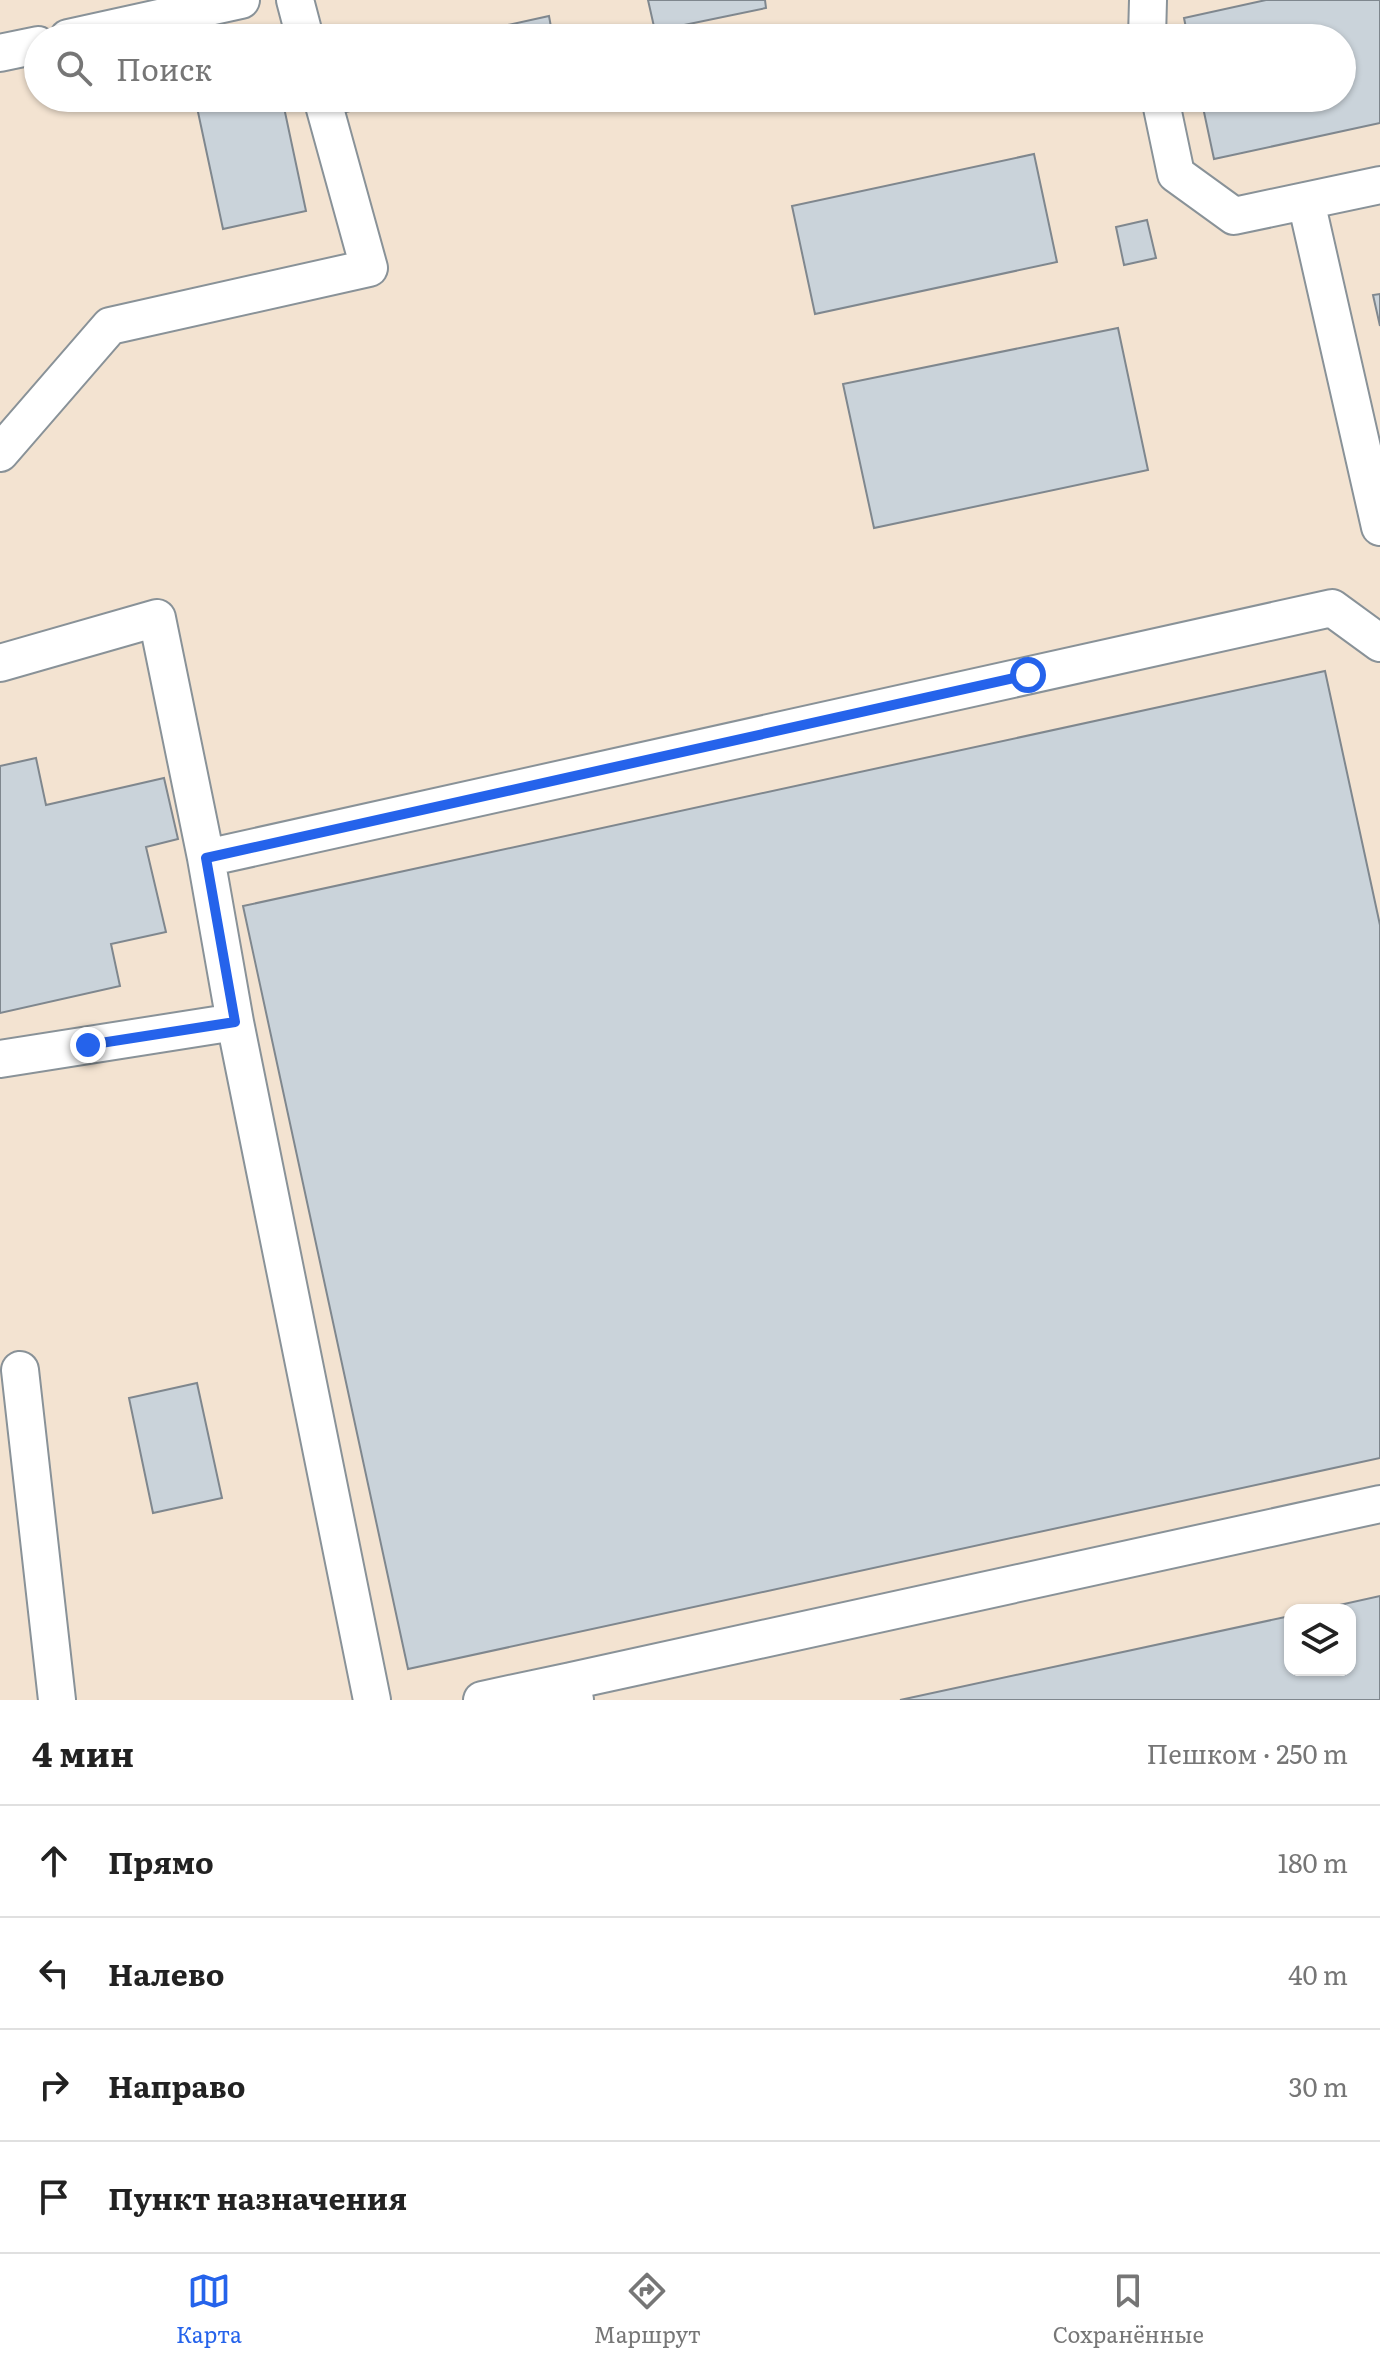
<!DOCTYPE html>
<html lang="ru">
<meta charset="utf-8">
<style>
:root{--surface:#fff;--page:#f2f2f2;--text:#222;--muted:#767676;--line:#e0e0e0;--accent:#2563eb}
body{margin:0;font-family:Literata,serif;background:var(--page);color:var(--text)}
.controls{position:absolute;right:24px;bottom:24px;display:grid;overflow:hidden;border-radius:16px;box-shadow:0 2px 6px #0004}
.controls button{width:72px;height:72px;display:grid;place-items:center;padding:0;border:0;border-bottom:2px solid var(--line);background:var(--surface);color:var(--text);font:40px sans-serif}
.stop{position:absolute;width:24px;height:24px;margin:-18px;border:6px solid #2563eb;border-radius:50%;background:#fff}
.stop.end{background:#2563eb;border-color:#fff;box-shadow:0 2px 8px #0008}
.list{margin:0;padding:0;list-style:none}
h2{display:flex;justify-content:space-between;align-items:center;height:104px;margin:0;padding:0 32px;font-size:34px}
h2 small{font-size:26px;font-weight:400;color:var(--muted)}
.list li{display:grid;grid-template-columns:52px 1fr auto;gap:24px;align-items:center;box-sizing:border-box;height:112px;padding:0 32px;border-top:2px solid var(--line)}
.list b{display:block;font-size:30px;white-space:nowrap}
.list em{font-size:26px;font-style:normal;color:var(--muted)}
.icon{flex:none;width:44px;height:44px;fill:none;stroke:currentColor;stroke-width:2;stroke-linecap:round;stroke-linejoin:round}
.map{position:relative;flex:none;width:1380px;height:1700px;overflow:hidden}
.search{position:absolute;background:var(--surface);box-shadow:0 2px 6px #0004;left:24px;right:24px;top:24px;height:88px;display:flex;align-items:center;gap:20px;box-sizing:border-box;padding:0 28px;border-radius:44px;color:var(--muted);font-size:30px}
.sheet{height:552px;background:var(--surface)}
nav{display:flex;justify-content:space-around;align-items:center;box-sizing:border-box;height:112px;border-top:2px solid var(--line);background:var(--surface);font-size:22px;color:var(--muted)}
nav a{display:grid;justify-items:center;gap:4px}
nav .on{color:var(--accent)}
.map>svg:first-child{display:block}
.industrial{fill:#f3e3d1;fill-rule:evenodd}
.building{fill:#cad3da;stroke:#7f878e;stroke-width:2}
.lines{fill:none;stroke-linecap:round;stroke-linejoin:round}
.minor-casing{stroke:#899298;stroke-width:40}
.minor{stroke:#fff;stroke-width:36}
.route{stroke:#2563eb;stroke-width:10}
</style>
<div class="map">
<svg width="1380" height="1700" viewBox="0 0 1380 1700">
<rect width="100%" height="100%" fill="#e8f1f8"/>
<!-- industrial -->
<path class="industrial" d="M0,0H1380V1700H0ZM38,38H1342V98H38ZM1290,1610H1350V1670H1290Z"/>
<!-- building -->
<path class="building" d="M648,0H765L766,8L655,31Z
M1266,0H1380V123L1214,159L1201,98H1342V38H1188L1184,18Z
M549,16L553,38H449Z
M195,98H282L306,211L223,229Z
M337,98H408L341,113Z
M1034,154L1057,262L815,314L792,206Z
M1147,220L1156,258L1124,265L1116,227Z
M1380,294V326L1373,295Z
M1118,328L1148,470L874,528L843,384Z
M1325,671L1380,925V1458L408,1669L243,906Z
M36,758L46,805L164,778L178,839L146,847L166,932L111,944L120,986L0,1013V766Z
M197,1383L222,1498L153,1513L129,1398Z
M1380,1596V1700H900L1290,1616V1670H1350V1610H1317Z"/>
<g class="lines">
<!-- minor casing -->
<g class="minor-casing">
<path id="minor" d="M295,0L305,38
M68,38L241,0
M1147,38L1148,0
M0,53L38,45
M1160,98L1176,174L1234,216L1380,185
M1306,201L1380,527
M0,453L110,326L369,268L322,98
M0,663L157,618L206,858L235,1022L0,1059
M206,858L1332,608L1380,643
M235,1022L372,1700
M20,1370L57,1700
M571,1681L1380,1504
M482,1700L571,1681L575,1700"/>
</g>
<!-- minor -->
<use href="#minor" class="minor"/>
</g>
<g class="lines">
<!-- route -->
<path class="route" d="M88,1045L235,1022L206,858L1028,675"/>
</g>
</svg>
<div class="controls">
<button><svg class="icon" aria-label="layers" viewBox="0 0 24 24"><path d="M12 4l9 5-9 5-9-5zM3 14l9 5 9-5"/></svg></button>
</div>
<div class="stop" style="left:1028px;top:675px"></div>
<div class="stop end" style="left:88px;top:1045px"></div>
<div class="search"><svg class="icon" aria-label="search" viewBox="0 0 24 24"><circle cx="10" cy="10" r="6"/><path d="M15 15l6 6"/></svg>Поиск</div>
</div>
<section class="sheet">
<h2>4 мин<small>Пешком · 250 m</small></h2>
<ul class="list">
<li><svg class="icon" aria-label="ahead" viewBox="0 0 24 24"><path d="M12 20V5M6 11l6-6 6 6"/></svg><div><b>Прямо</b></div><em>180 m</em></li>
<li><svg class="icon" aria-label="left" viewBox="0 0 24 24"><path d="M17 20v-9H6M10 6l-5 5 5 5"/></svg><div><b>Налево</b></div><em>40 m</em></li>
<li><svg class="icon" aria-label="right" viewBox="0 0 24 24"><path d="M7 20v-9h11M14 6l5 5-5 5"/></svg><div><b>Направо</b></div><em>30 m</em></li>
<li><svg class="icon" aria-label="arrive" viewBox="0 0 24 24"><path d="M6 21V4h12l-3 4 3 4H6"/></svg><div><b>Пункт назначения</b></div></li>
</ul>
</section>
<nav>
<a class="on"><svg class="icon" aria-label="map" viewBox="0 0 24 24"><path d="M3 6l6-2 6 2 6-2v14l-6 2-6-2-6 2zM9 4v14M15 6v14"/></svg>Карта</a>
<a><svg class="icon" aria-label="directions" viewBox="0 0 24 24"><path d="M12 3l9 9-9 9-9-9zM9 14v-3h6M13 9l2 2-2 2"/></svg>Маршрут</a>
<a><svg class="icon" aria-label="saved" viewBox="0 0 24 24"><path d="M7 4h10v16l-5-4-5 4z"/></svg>Сохранённые</a>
</nav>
